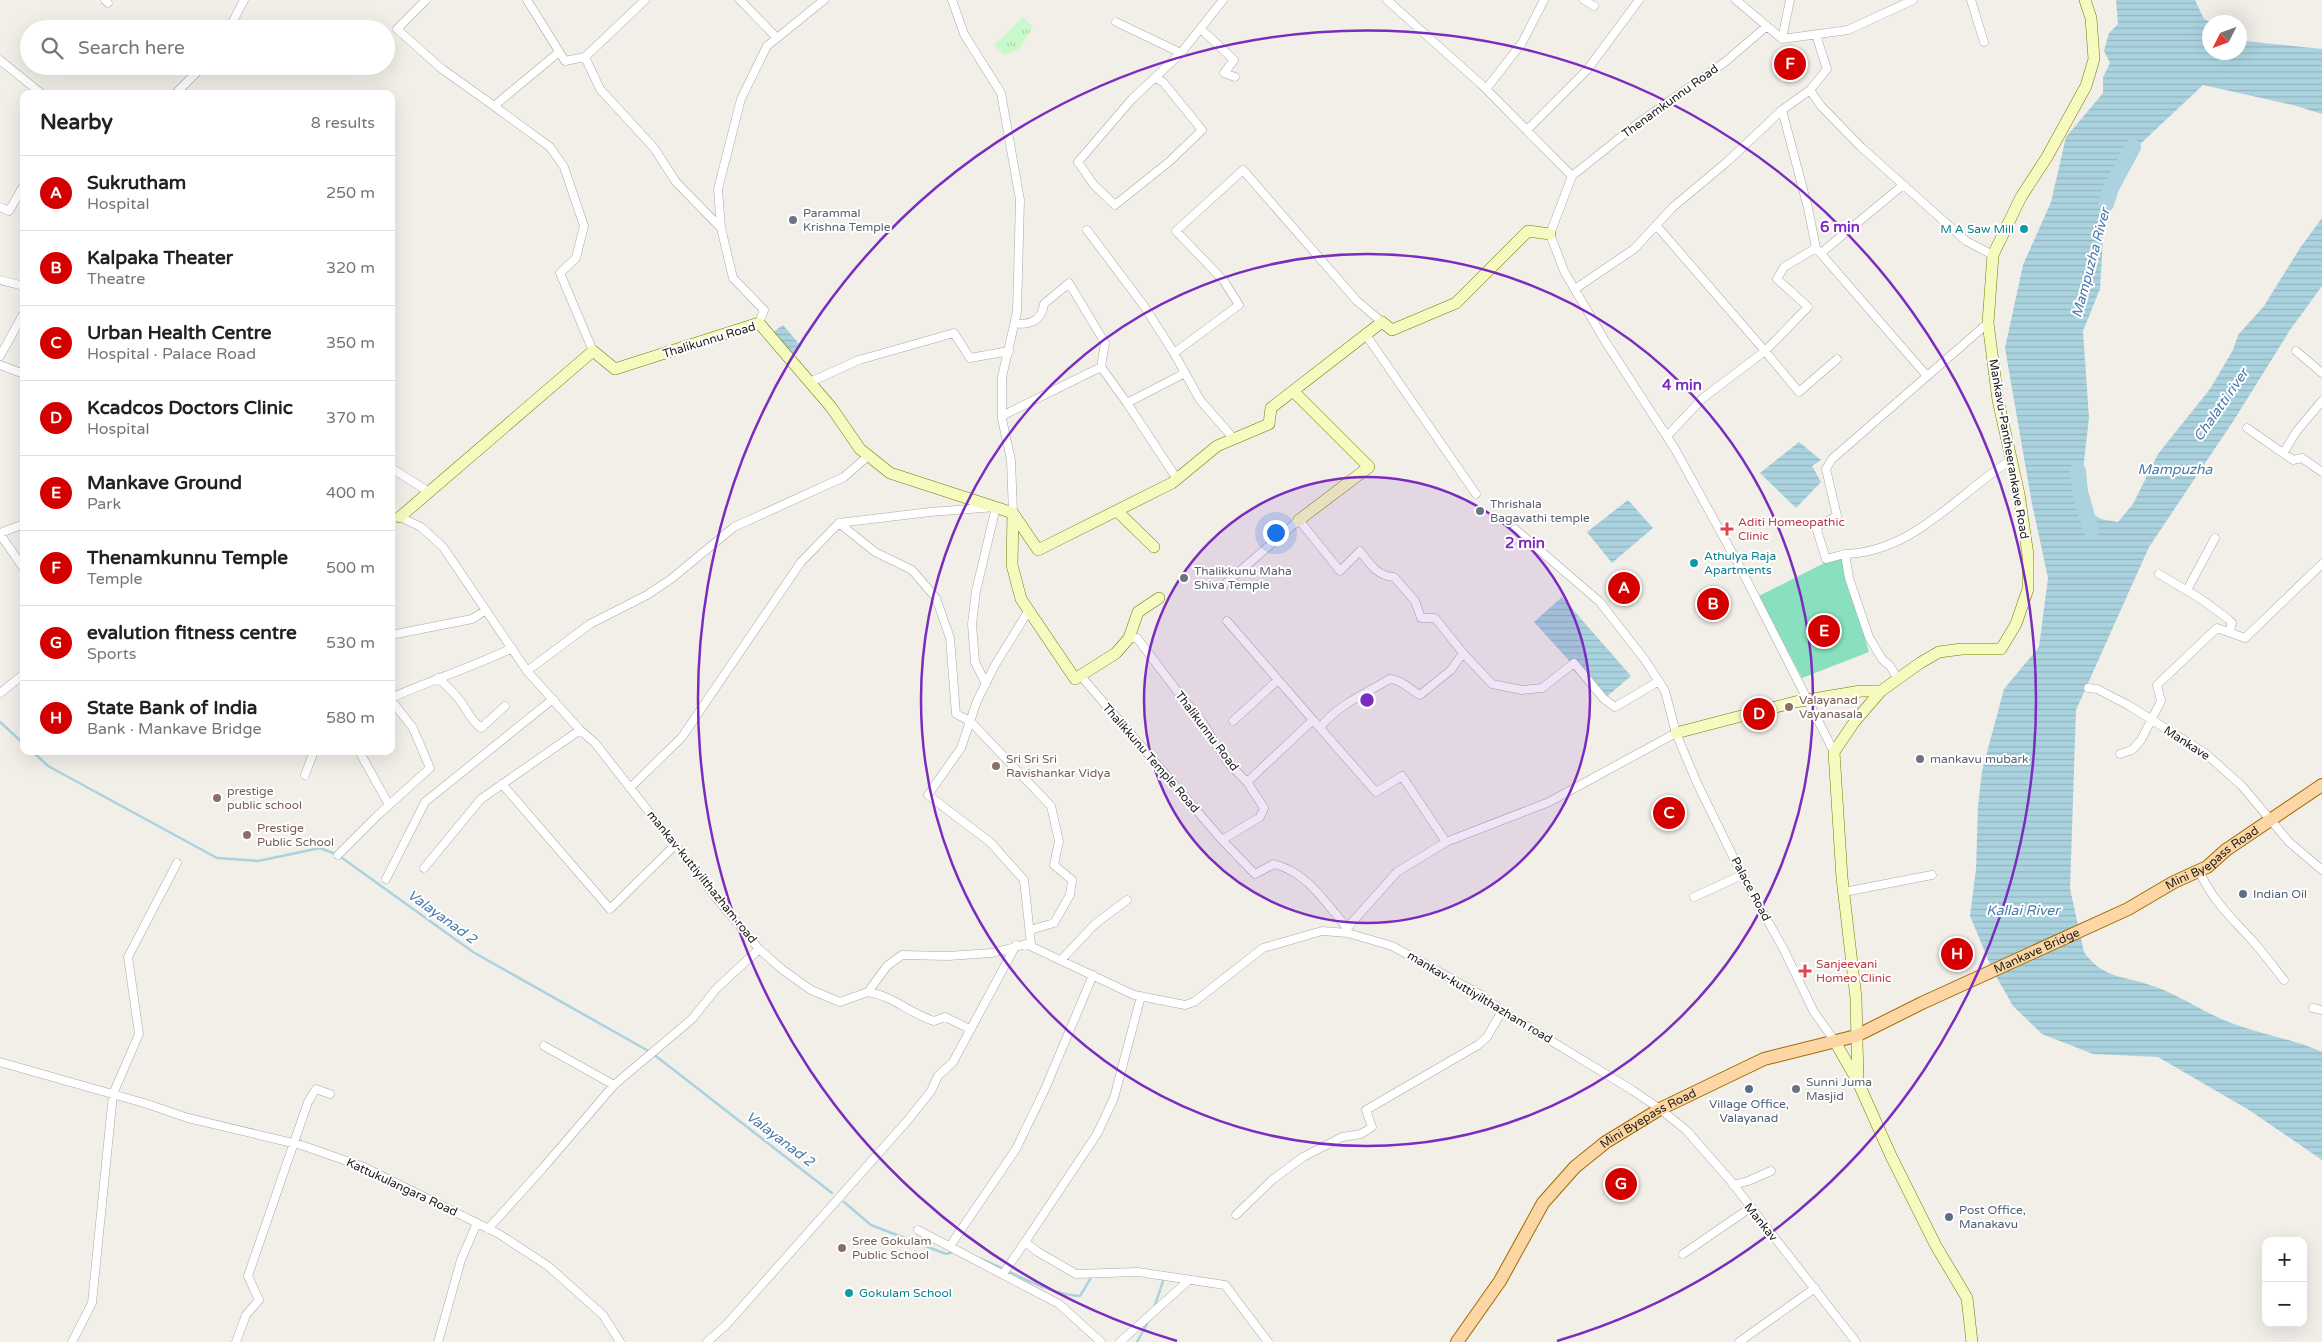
<!DOCTYPE html>
<meta charset="utf-8">
<style>
:root{--surface:#fff;--page:#f6f6f6;--text:#222;--muted:#767676;--line:#e0e0e0;--accent:#d40000}
body{margin:0;font-family:"Varela Round",sans-serif;background:var(--page);color:var(--text)}
.controls{position:absolute;right:15px;bottom:15px;display:grid;overflow:hidden;border-radius:10px;box-shadow:0 5px 20px #0002}
.controls button{width:45px;height:45px;display:grid;place-items:center;padding:0;border:0;border-bottom:1px solid var(--line);background:var(--surface);color:var(--text);font:25px sans-serif}
.compass{position:absolute;left:2202px;top:15px;width:45px;height:45px;border-radius:50%;background:var(--surface);box-shadow:0 5px 20px #0002;rotate:228deg}
.you{position:absolute;left:1275px;top:532px;width:18px;height:18px;margin:-12px;border:4px solid #fff;border-radius:50%;background:#1a73e8;box-shadow:0 0 0 8px #1a73e833}
.badge{display:grid;place-items:center;width:32px;height:32px;border-radius:50%;background:var(--accent);color:#fff;font-size:16px;font-weight:700}
.pin{position:absolute;translate:-50% -50%;border:2px solid #fff;box-shadow:0 1px 5px #0006}
.list{margin:0;padding:0;list-style:none}
h2{display:flex;justify-content:space-between;align-items:center;height:65px;margin:0;padding:0 20px;font-size:21px}
h2 small{font-size:16px;font-weight:400;color:var(--muted)}
.list li{display:grid;grid-template-columns:32px 1fr auto;gap:15px;align-items:center;box-sizing:border-box;height:75px;padding:0 20px;border-top:1px solid var(--line)}
.list b{display:block;font-size:19px;white-space:nowrap}
.list p{margin:0;font-size:16px;white-space:nowrap;color:var(--muted)}
.list em{font-size:16px;font-style:normal;color:var(--muted)}
.icon{flex:none;width:28px;height:28px;fill:none;stroke:currentColor;stroke-width:2;stroke-linecap:round;stroke-linejoin:round}
.map{position:relative;flex:none;width:2322px;height:1342px;overflow:hidden}
.search{position:absolute;background:var(--surface);box-shadow:0 5px 20px #0002;left:20px;top:20px;width:375px;height:55px;display:flex;align-items:center;gap:12px;box-sizing:border-box;padding:0 18px;border-radius:28px;color:var(--muted);font-size:19px}
.panel{position:absolute;background:var(--surface);box-shadow:0 5px 20px #0002;left:20px;top:90px;width:375px;height:665px;border-radius:10px}
.map>svg:first-child{display:block}
.park{fill:url(#park-tufts)}
.pitch{fill:#88e0be}
.water{fill:url(#water-rules)}
.lines{fill:none;stroke-linecap:round;stroke-linejoin:round}
.stream{stroke:#aad3df;stroke-width:2.5}
.river{stroke:#aad3df;stroke-width:16}
.street-casing{stroke:#a9a9a9;stroke-width:9}
.secondary-casing{stroke:#707d05;stroke-width:12}
.primary-casing{stroke:#a06b00;stroke-width:14}
.street{stroke:#fff;stroke-width:8}
.secondary{stroke:#f7fabf;stroke-width:11}
.primary{stroke:#fcd6a4;stroke-width:12}
.ring{fill:none;stroke:#7b2cbf;stroke-width:2.5}
.worship-dot{fill:#6b7280;stroke:#fff;stroke-width:2}
.culture-dot{fill:#0f9aa8;stroke:#fff;stroke-width:2}
.health-dot{fill:#e0444e;stroke:#fff;stroke-width:2}
.education-dot{fill:#8d6e63;stroke:#fff;stroke-width:2}
.service-dot{fill:#5c6f8a;stroke:#fff;stroke-width:2}
.labels{text-anchor:middle;dominant-baseline:central;stroke-width:4;stroke-linejoin:round;paint-order:stroke}
.street-label{font-size:12px;fill:#222;stroke:#fff}
.worship-label{font-size:12px;fill:#5b616d;stroke:#fff;text-anchor:start}
.culture-label{font-size:12px;fill:#0d838f;stroke:#fff;text-anchor:start}
.health-label{font-size:12px;fill:#be3a42;stroke:#fff;text-anchor:start}
.education-label{font-size:12px;fill:#785e54;stroke:#fff;text-anchor:start}
.service-label{font-size:12px;fill:#4e5e75;stroke:#fff;text-anchor:start}
.water-label{font-size:14px;font-style:italic;fill:#4a7aab;stroke:#fff}
.centre{fill:#7b2cbf;stroke:#fff;stroke-width:2.5}
.ring-label{font-size:15px;text-anchor:middle;font-weight:bold;fill:#7b2cbf;stroke:#fff;stroke-width:4;stroke-linejoin:round;paint-order:stroke}
</style>
<div class="map">
<svg width="2322" height="1342" viewBox="0 0 2322 1342">
<defs>
<pattern id="park-tufts" width="24" height="20" patternUnits="userSpaceOnUse" patternTransform="scale(1.25)"><rect width="24" height="20" fill="#c8facc"/><path d="M3 7l-1-3M5 7V3M7 7l1-3M15 17l-1-3M17 17v-4M19 17l1-3" fill="none" stroke="#acd6af"/></pattern>
<pattern id="water-rules" width="6" height="5" patternUnits="userSpaceOnUse" patternTransform="scale(1.25)"><rect width="6" height="5" fill="#aad3df"/><path d="M0 2.5h6" fill="none" stroke="#92b5bf"/></pattern>
</defs>
<rect width="100%" height="100%" fill="#f2efe9"/>
<!-- park -->
<path class="park" d="M1023,17L1033,27L1019,49L1004,55L994,45Z"/>
<!-- pitch -->
<path class="pitch" d="M1842,554L1869,652L1802,678L1759,596Z"/>
<!-- water -->
<path class="water" d="M2116,0H2195L2204,19L2211,22H2210V52H2240V37L2246,41L2322,49V114L2293,105L2203,85L2136,148L2126,165L2116,171L2103,238L2100,289L2083,331L2089,418L2080,496L2082,508L2101,519L2118,522L2133,504L2158,454L2210,389L2233,350L2238,335L2264,306L2300,248L2322,218V286L2290,330L2234,420L2149,547L2076,710L2070,889L2084,952C2102,978 2123,976 2150,985C2179,994 2205,1014 2234,1024C2263,1035 2294,1039 2322,1052V1160L2249,1110L2158,1057L2093,1054L2042,1034L2013,1006L1992,969L1970,916L1976,869L1978,806L1982,771L2004,689L2039,647L2048,578L2032,504L2005,348L2023,265L2051,202L2066,137L2103,93V77L2110,63L2104,51L2109,33L2118,24Z
M783,325L801,346L790,356L772,333Z
M1799,442L1821,460L1812,466L1821,482L1796,508L1760,473Z
M1628,500L1653,528L1612,563L1587,532Z
M1562,597L1631,676L1604,699L1534,622Z"/>
<g class="lines">
<!-- stream -->
<path class="stream" d="M0,722L24,744
M32,751L48,766L217,858L258,861L320,848L338,855L473,952L652,1053L832,1193
M844,1202L871,1225L946,1254L953,1252
M981,1259C1011,1271 1049,1295 1080,1296L1092,1276
M1154,1308L1163,1281
M1137,1342L1149,1320"/>
<!-- river -->
<path class="river" d="M2106,204L2111,188L2133,147
M2078,471L2080,492L2091,530"/>
<!-- street casing -->
<g class="street-casing">
<path id="street" d="M105,0L108,3
M426,0L397,29L442,69L494,106
M527,0L565,61L585,57L645,0
M740,0L777,38
M952,0L964,34L1001,93L1020,200L1017,312L1002,377V419L1011,460L1013,513
M1387,0L1482,85L1572,176L1550,234L1564,271L1605,341L1675,449L1740,567L1834,752
M1584,0L1594,6
M1736,0L1782,39L1848,30L1913,0
M1971,0L1984,42
M1116,22L1181,53
M229,29L244,0
M1201,29L1234,60L1224,73L1235,77
M1782,39L1790,0
M559,52L494,106L550,147L564,167L584,226L576,258L560,273L593,351
M585,57L600,89L654,148L676,182L721,228
M0,60L42,94
M1155,78L1163,82L1202,130L1170,161L1115,205L1094,185L1078,162L1132,99L1181,53L1223,0
M1486,89L1522,43L1544,0
M1810,90L1827,69L1816,35
M175,94L203,66
M1782,110L1810,90L1821,106L1861,147L1966,241L1993,255
M1527,130L1587,70L1639,0
M1572,176L1637,124L1725,62L1767,26
M0,207L9,211L24,185
M1656,225L1765,351L1703,398L1667,436
M1087,230L1144,306L1174,353
M1816,248L1784,267L1777,279L1808,307L1765,351L1799,392L1837,359
M1821,253L1903,185
M0,280L24,286
M1575,289L1634,249L1673,207L1728,161L1782,110L1808,208L1816,248L1927,376
M759,323L764,310L733,278L721,228L718,189L741,99L767,46L824,0
M1015,323C1030,326 1042,320 1044,304L1069,283L1105,343L1101,367L1127,403L1185,373
M1366,335L1476,494
M2296,351L2322,373
M0,356L24,313
M0,365L24,374
M810,382L859,360L954,333L970,358L1009,351
M1127,403L1177,479
M1002,416L1101,367
M2247,428L2293,460L2302,458L2322,472
M1234,439L1200,400L1174,353L1239,305L1224,281L1176,231L1243,170L1357,301L1382,322
M2284,452L2296,432L2322,401
M391,468L429,492
M391,518L400,517L421,527L443,547L527,671L580,730L595,743L718,900L759,949L783,970L811,990L840,1002L868,992L887,966L902,955L948,956L992,953L1026,944L1134,995L1185,1005L1194,1002L1263,948L1322,931L1348,933L1392,946L1481,995L1502,1011L1632,1090L1660,1109L1686,1130L1729,1179L1856,1342
M1515,529L1600,602L1645,660L1665,691L1676,733L1697,783L1742,875L1783,948L1814,1012L1834,1040
M0,533L24,524
M0,534L24,569
M1845,554L1826,559L1816,527L1837,516L1826,469L1832,459L1988,323
M2159,574L2201,599L2228,619L2232,623L2229,632
M1226,583L1299,520L1340,571L1360,551C1370,564 1377,576 1394,577L1415,601L1421,618H1435L1463,653L1492,684L1522,690L1542,688L1574,663L1604,699L1615,707L1659,681
M2187,590L2215,538
M1029,610L995,665L977,701L961,748L928,795L990,842L1024,880L1031,944
M1227,621L1313,720
M391,635L472,619L486,610
M1129,638H1137L1187,704L1197,713L1216,745L1230,765L1247,782L1313,720L1320,728C1336,706 1366,693 1390,679C1400,679 1411,690 1420,695L1451,670L1463,653
M527,671L590,624L647,595L671,579L734,527L844,477L868,456
M1080,675L1222,840
M438,678C447,686 457,695 463,705C469,714 472,721 481,728L505,706
M1898,679L1890,666L1882,659L1869,637L1849,578L1845,554C1914,552 1957,494 2011,460
M986,684L975,662L972,624L976,591L996,507L930,512L839,523L875,552L912,570L936,598L950,638L956,714L970,721L1051,806L1059,841L1054,865L1072,880L1070,895L1054,923L1030,930
M2088,688L2097,689L2128,705L2205,753L2242,786L2289,842L2322,870
M0,693L24,674
M391,698C431,680 473,667 512,648
M1233,721L1278,680
M1320,728L1376,792L1402,776L1446,842
M359,751L389,805
M2120,754L2132,750L2141,740L2161,701L2157,685L2217,628L2245,638L2322,564
M305,775L314,751
M1247,782L1264,808L1260,817L1222,840L1255,874L1274,864C1301,871 1317,891 1334,912C1339,918 1345,924 1348,931
M502,784L610,909L675,845
M630,788L682,737L801,562L839,523
M338,855L378,815L430,768L413,728L391,700
M424,868L481,799L580,730
M2199,871C2214,902 2228,914 2250,938C2262,951 2273,966 2284,980
M386,879L425,802L553,699
M1844,892L1932,875
M1694,897L1742,875
M1347,928L1397,872L1446,842L1549,802L1676,733
M1062,959L1095,924L1127,900
M868,992C893,996 911,1014 934,1021L945,1017L970,1029
M1141,996L1114,1098L1097,1134L1025,1242L1038,1252L1076,1274L1138,1272L1225,1285L1268,1342
M2313,1008L2322,1010
M544,1046L614,1085
M0,1062L144,1103L188,1118L301,1145L364,1167L499,1234L548,1266L603,1315L620,1342
M1733,1185L1748,1181L1771,1171
M1236,1215L1272,1180L1303,1157L1342,1137L1361,1134L1372,1127L1366,1110L1478,1045L1487,1037L1502,1011
M488,1229L543,1168L614,1085L692,1019L716,989L759,949
M918,1230L1059,1304L1101,1342
M950,1246L1016,1149L1045,1089L1093,975
M1683,1254L1750,1208
M1003,1274L1025,1242
M72,1342L92,1303L113,1094L139,1034L128,957L177,863
M236,1342L246,1315L259,1300L248,1276L308,1102L316,1089L330,1094
M438,1342L461,1260L477,1223
M707,1342L727,1324L908,1120L931,1091L938,1076L953,1062L1016,945
M1120,1342L1189,1280
M1739,1342L1815,1288"/>
</g>
<!-- secondary casing -->
<g class="secondary-casing">
<path id="secondary" d="M1293,391L1369,467L1299,520
M1117,511L1154,547
M400,517L593,351L615,369L759,323L831,407L860,449L890,473L1013,513
M1159,598L1138,612L1129,638L1116,653L1075,679L1021,599L1012,565L1013,513L1038,550L1172,483L1217,446L1269,424L1271,408L1382,322L1392,330L1456,303L1528,231L1550,234
M1676,733L1795,702L1861,691H1881
M1834,1040L1858,1082L1891,1156L1936,1246L1967,1298L1972,1342
M1858,1082L1856,998L1842,878L1834,752L1855,721L1881,691L1920,663L1939,652L1962,649H2001L2016,624L2028,589V555L2019,494L1998,400L1988,323L1993,255L2021,197L2047,157L2086,86L2094,59L2091,18L2085,0"/>
</g>
<!-- primary casing -->
<g class="primary-casing">
<g id="primary">
<path id="s1" d="M1457,1342L1500,1281L1543,1203L1575,1167L1606,1142L1660,1109L1764,1059L1856,1036L1922,1003L2128,909L2174,882L2207,867L2226,850L2322,785"/>
</g>
</g>
<!-- street -->
<use href="#street" class="street"/>
<!-- secondary -->
<use href="#secondary" class="secondary"/>
<!-- primary -->
<use href="#primary" class="primary"/>
</g>
<!-- distance rings -->
<circle cx="1367" cy="700" r="223" fill="#7b2cbf" fill-opacity=".12"/>
<g class="ring">
<circle cx="1367" cy="700" r="223"/>
<circle cx="1367" cy="700" r="446"/>
<path d="M1177 1341A669 669 0 1 1 1557 1341"/>
</g>
<!-- markers -->
<g class="worship-dot">
<circle cx="793" cy="220" r="5"/>
<circle cx="1480" cy="511" r="5"/>
<circle cx="1184" cy="578" r="5"/>
<circle cx="1920" cy="759" r="5"/>
<circle cx="1796" cy="1089" r="5"/>
</g>
<g class="culture-dot">
<circle cx="2024" cy="229" r="5"/>
<circle cx="1694" cy="563" r="5"/>
<circle cx="849" cy="1293" r="5"/>
</g>
<g class="health-dot">
<path d="M1724.5 521.5h5v5h5v5h-5v5h-5v-5h-5v-5h5z"/>
<path d="M1802.5 963.5h5v5h5v5h-5v5h-5v-5h-5v-5h5z"/>
</g>
<g class="education-dot">
<circle cx="1789" cy="707" r="5"/>
<circle cx="996" cy="766" r="5"/>
<circle cx="217" cy="798" r="5"/>
<circle cx="247" cy="835" r="5"/>
<circle cx="842" cy="1248" r="5"/>
</g>
<g class="service-dot">
<circle cx="2243" cy="894" r="5"/>
<circle cx="1749" cy="1089" r="5"/>
<circle cx="1949" cy="1217" r="5"/>
</g>
<g class="labels">
<!-- street labels -->
<g class="street-label">
<text transform="translate(1670 101) rotate(-36)">Thenamkunnu Road</text>
<text transform="translate(709 340) rotate(-17)">Thalikunnu Road</text>
<text transform="translate(2009 449) rotate(80)">Mankavu-Pantheerankave Road</text>
<text transform="translate(1207 731) rotate(53)">Thalikunnu Road</text>
<text transform="translate(2187 743) rotate(33)">Mankave</text>
<text transform="translate(1151 758) rotate(49)">Thalikkunu Temple Road</text>
<text stroke="none"><textPath href="#s1" startOffset="924">Mini Byepass Road</textPath></text>
<text transform="translate(702 877) rotate(51)">mankav-kuttiyilthazham road</text>
<text transform="translate(1751 889) rotate(62)">Palace Road</text>
<text stroke="none"><textPath href="#s1" startOffset="725">Mankave Bridge</textPath></text>
<text transform="translate(1480 997) rotate(31)">mankav-kuttiyilthazham road</text>
<text stroke="none"><textPath href="#s1" startOffset="300">Mini Byepass Road</textPath></text>
<text transform="translate(402 1187) rotate(25)">Kattukulangara Road</text>
<text transform="translate(1761 1222) rotate(51)">Mankav</text>
</g>
<!-- worship labels -->
<g class="worship-label">
<text x="803" y="213">Parammal<tspan x="803" dy="14">Krishna Temple</tspan></text>
<text x="1490" y="504">Thrishala<tspan x="1490" dy="14">Bagavathi temple</tspan></text>
<text x="1194" y="571">Thalikkunu Maha<tspan x="1194" dy="14">Shiva Temple</tspan></text>
<text x="1930" y="759">mankavu mubark</text>
<text x="1806" y="1082">Sunni Juma<tspan x="1806" dy="14">Masjid</tspan></text>
</g>
<!-- culture labels -->
<g class="culture-label">
<text x="2014" y="229" text-anchor="end">M A Saw Mill</text>
<text x="1704" y="556">Athulya Raja<tspan x="1704" dy="14">Apartments</tspan></text>
<text x="859" y="1293">Gokulam School</text>
</g>
<!-- health labels -->
<g class="health-label">
<text x="1738" y="522">Aditi Homeopathic<tspan x="1738" dy="14">Clinic</tspan></text>
<text x="1816" y="964">Sanjeevani<tspan x="1816" dy="14">Homeo Clinic</tspan></text>
</g>
<!-- education labels -->
<g class="education-label">
<text x="1799" y="700">Valayanad<tspan x="1799" dy="14">Vayanasala</tspan></text>
<text x="1006" y="759">Sri Sri Sri<tspan x="1006" dy="14">Ravishankar Vidya</tspan></text>
<text x="227" y="791">prestige<tspan x="227" dy="14">public school</tspan></text>
<text x="257" y="828">Prestige<tspan x="257" dy="14">Public School</tspan></text>
<text x="852" y="1241">Sree Gokulam<tspan x="852" dy="14">Public School</tspan></text>
</g>
<!-- service labels -->
<g class="service-label">
<text x="2253" y="894">Indian Oil</text>
<text x="1749" y="1104" text-anchor="middle">Village Office,<tspan x="1749" dy="14">Valayanad</tspan></text>
<text x="1959" y="1210">Post Office,<tspan x="1959" dy="14">Manakavu</tspan></text>
</g>
<!-- water labels -->
<g class="water-label">
<text transform="translate(2091 263) rotate(-75)">Mampuzha River</text>
<text transform="translate(2221 405) rotate(-55)">Chalatti river</text>
<text x="2175" y="469">Mampuzha</text>
<text x="2023" y="910">Kallai River</text>
<text transform="translate(442 917) rotate(36)">Valayanad 2</text>
<text transform="translate(780 1139) rotate(37)">Valayanad 2</text>
</g>
</g>
<circle cx="1367" cy="700" r="8" class="centre"/>
<g class="ring-label">
<text x="1840" y="232">6 min</text>
<text x="1682" y="390">4 min</text>
<text x="1525" y="548">2 min</text>
</g>
</svg>
<div class="controls">
<button>+</button>
<button>−</button>
</div>
<svg class="compass" viewBox="-18 -18 36 36"><path d="M0-13l5 13h-10z" fill="#e53935"/><path d="M0 13l5-13h-10z" fill="#767676"/></svg>
<div class="you"></div>
<div class="pin badge" style="left:1624px;top:588px">A</div>
<div class="pin badge" style="left:1713px;top:604px">B</div>
<div class="pin badge" style="left:1669px;top:813px">C</div>
<div class="pin badge" style="left:1759px;top:714px">D</div>
<div class="pin badge" style="left:1824px;top:631px">E</div>
<div class="pin badge" style="left:1790px;top:64px">F</div>
<div class="pin badge" style="left:1621px;top:1184px">G</div>
<div class="pin badge" style="left:1957px;top:954px">H</div>
<div class="search"><svg class="icon" aria-label="search" viewBox="0 0 24 24"><circle cx="10" cy="10" r="6"/><path d="M15 15l6 6"/></svg>Search here</div>
<section class="panel">
<h2>Nearby<small>8 results</small></h2>
<ul class="list">
<li><span class="badge">A</span><div><b>Sukrutham</b><p>Hospital</p></div><em>250 m</em></li>
<li><span class="badge">B</span><div><b>Kalpaka Theater</b><p>Theatre</p></div><em>320 m</em></li>
<li><span class="badge">C</span><div><b>Urban Health Centre</b><p>Hospital · Palace Road</p></div><em>350 m</em></li>
<li><span class="badge">D</span><div><b>Kcadcos Doctors Clinic</b><p>Hospital</p></div><em>370 m</em></li>
<li><span class="badge">E</span><div><b>Mankave Ground</b><p>Park</p></div><em>400 m</em></li>
<li><span class="badge">F</span><div><b>Thenamkunnu Temple</b><p>Temple</p></div><em>500 m</em></li>
<li><span class="badge">G</span><div><b>evalution fitness centre</b><p>Sports</p></div><em>530 m</em></li>
<li><span class="badge">H</span><div><b>State Bank of India</b><p>Bank · Mankave Bridge</p></div><em>580 m</em></li>
</ul>
</section>
</div>
